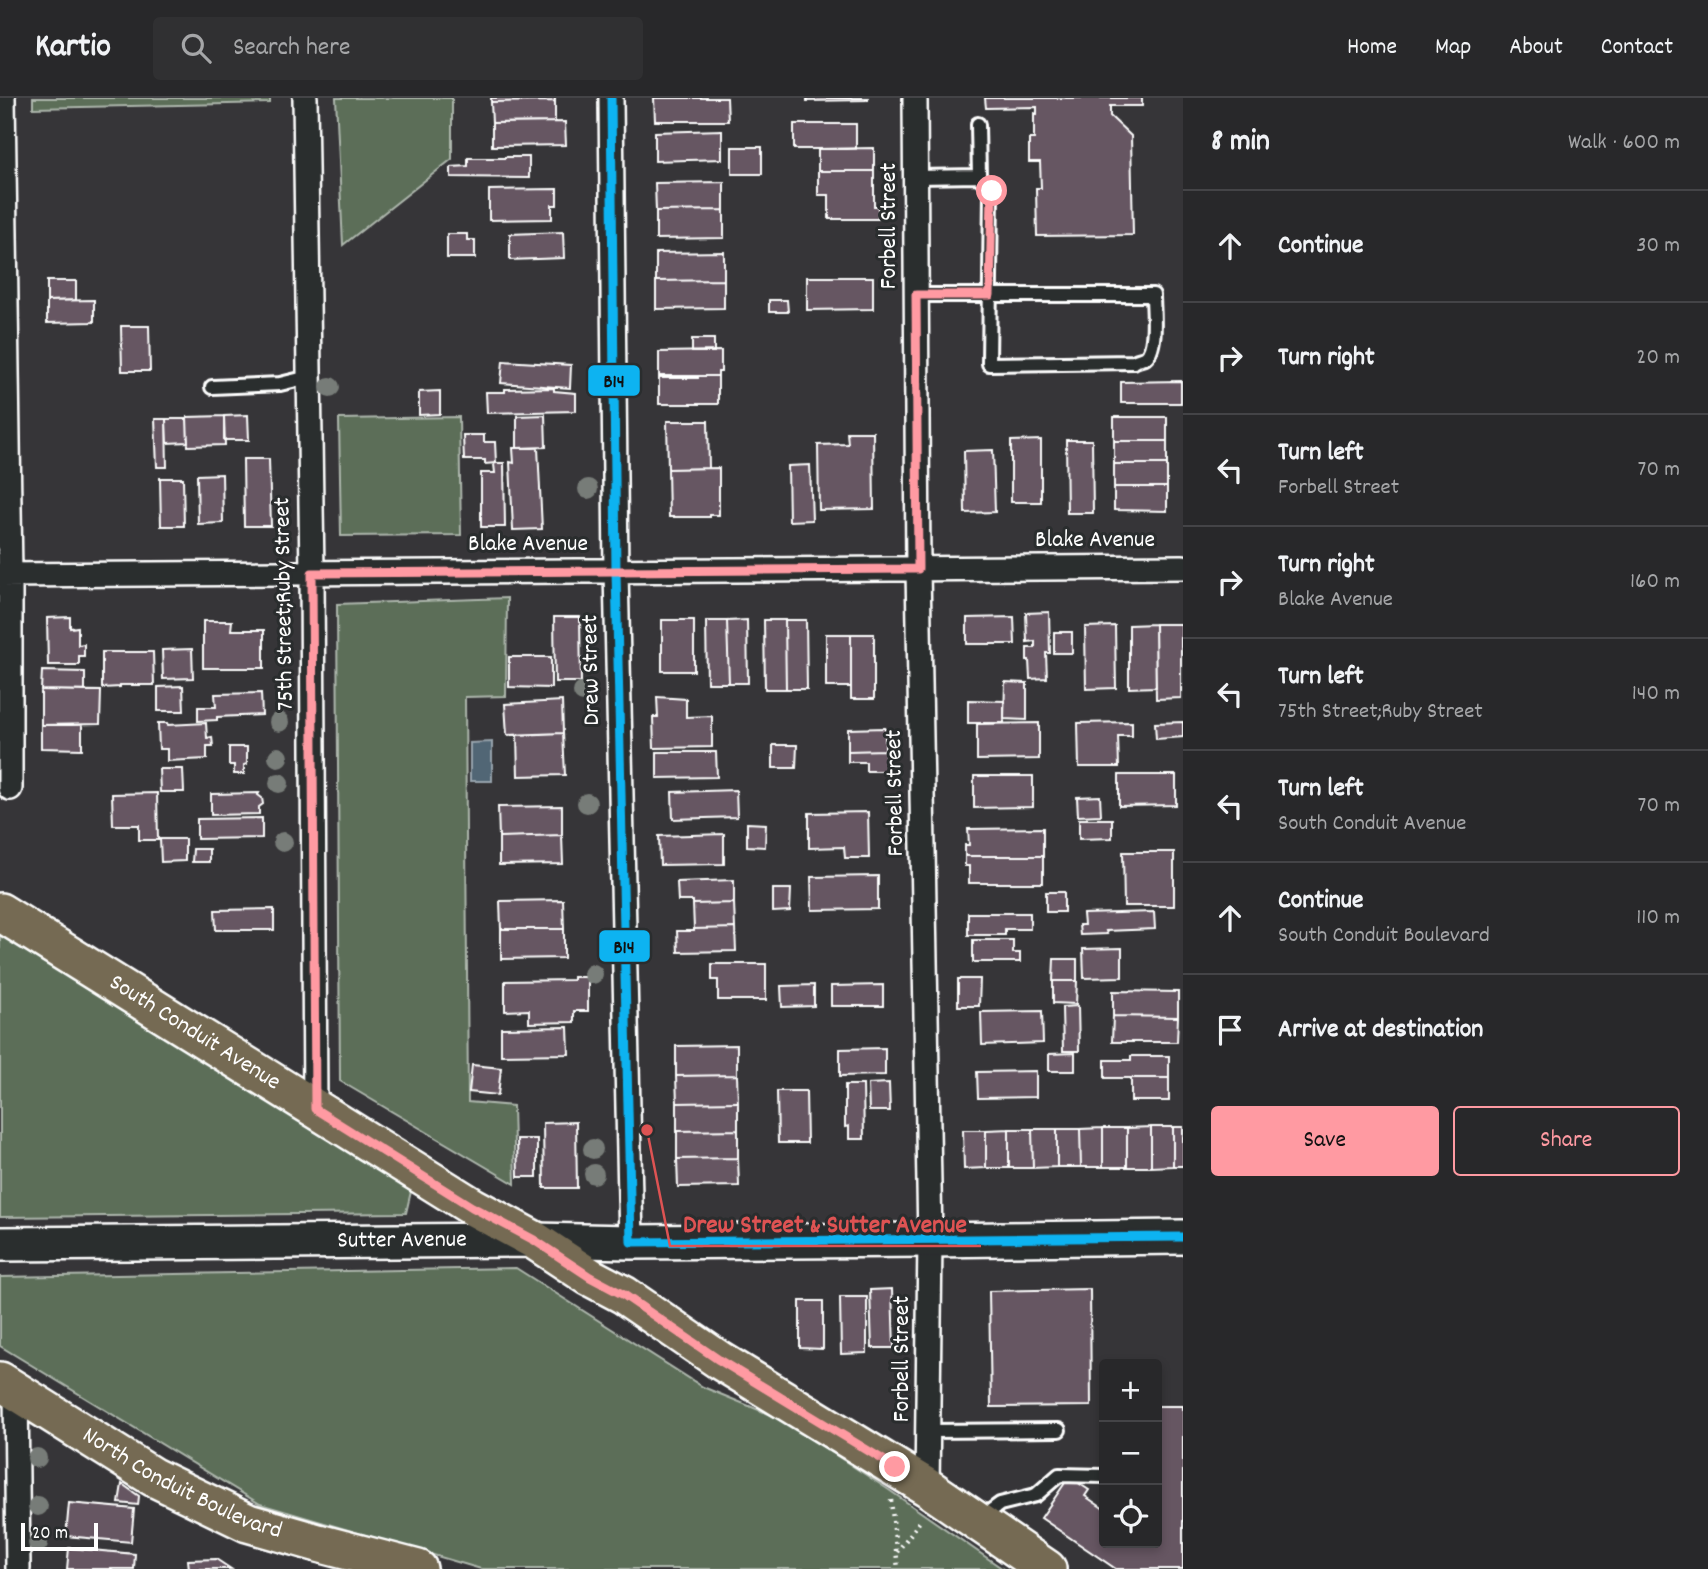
<!DOCTYPE html>
<meta charset="utf-8">
<style>
:root{--surface:#28282a;--page:#303032;--text:#f1f3f6;--muted:#a5a6a8;--line:#444447;--accent:#ff9aa2}
body{margin:0;font-family:Dekko,sans-serif;background:var(--page);color:var(--text)}
.controls{position:absolute;right:21px;bottom:21px;display:grid;overflow:hidden;border-radius:7px;box-shadow:0 4px 10px #0003}
.controls button{width:63px;height:63px;display:grid;place-items:center;padding:0;border:0;border-bottom:2px solid var(--line);background:var(--surface);color:var(--text);font:35px sans-serif}
.scale{position:absolute;left:21px;bottom:18px;width:77px;box-sizing:border-box;padding-left:7px;border:4px solid #fff;border-top:0;font-size:19px;line-height:24px;white-space:nowrap;color:#fff;-webkit-text-stroke:5px #2a2d2e;paint-order:stroke}
.stop{position:absolute;width:21px;height:21px;margin:-16px;border:5px solid #ff9aa2;border-radius:50%;background:#fff}
.stop.end{background:#ff9aa2;border-color:#fff;box-shadow:0 2px 7px #0008}
.list{margin:0;padding:0;list-style:none}
h2{display:flex;justify-content:space-between;align-items:center;height:91px;margin:0;padding:0 28px;font-size:30px}
h2 small{font-size:23px;font-weight:400;color:var(--muted)}
.list li{display:grid;grid-template-columns:46px 1fr auto;gap:21px;align-items:center;box-sizing:border-box;height:112px;padding:0 28px;border-top:2px solid var(--line)}
.list b{display:block;font-size:26px;white-space:nowrap}
.list p{margin:0;font-size:23px;white-space:nowrap;color:var(--muted)}
.list em{font-size:23px;font-style:normal;color:var(--muted)}
.actions{display:flex;gap:14px;padding:21px 28px}
.actions a{flex:1;padding:16px 0;border:2px solid var(--accent);border-radius:7px;text-align:center;font-size:24px;color:var(--accent)}
.actions .main{background:var(--accent);color:#111}
.icon{flex:none;width:38px;height:38px;fill:none;stroke:currentColor;stroke-width:2;stroke-linecap:round;stroke-linejoin:round}
.map{position:relative;flex:none;width:1183px;height:1471px;overflow:hidden}
header{display:flex;align-items:center;gap:42px;box-sizing:border-box;height:98px;padding:0 35px;background:var(--surface);border-bottom:2px solid var(--line)}
header strong{font-size:33px}
nav{display:flex;gap:38px;margin-inline-start:auto;font-size:24px}
.search{width:490px;height:63px;background:var(--page);display:flex;align-items:center;gap:18px;box-sizing:border-box;padding:0 24px;border-radius:7px;color:var(--muted);font-size:26px}
main{display:flex}
aside{flex:1;background:var(--surface)}
.map>svg:first-child{display:block}
.green{fill:#5b6e59;stroke:#adb6ac;stroke-width:2}
.water{fill:#516675;stroke:#97a3ac;stroke-width:2}
.building{fill:#665662;stroke:#fff;stroke-width:2}
.lines{fill:none;stroke-linecap:round;stroke-linejoin:round}
.lane-casing{stroke:#fff;stroke-width:18}
.street-casing{stroke:#fff;stroke-width:28}
.secondary-casing{stroke:#fff;stroke-width:38}
.primary-casing{stroke:#fff;stroke-width:42}
.path{stroke:#fff;stroke-width:4.5;stroke-dasharray:2 5;stroke-linecap:butt}
.lane{stroke:#2a2d2e;stroke-width:12}
.street{stroke:#2a2d2e;stroke-width:23}
.secondary{stroke:#2a2d2e;stroke-width:33}
.primary{stroke:#746b52;stroke-width:37}
.bus-1-casing{stroke:#2a2d2e;stroke-width:14}
.bus-1{stroke:#0db3f1;stroke-width:9}
.tree{fill:#777c78}
.route{stroke:#ff9aa2;stroke-width:9}
.labels{text-anchor:middle;dominant-baseline:central;stroke-width:6;stroke-linejoin:round;paint-order:stroke}
.street-label{font-size:24px;fill:#fff;stroke:#2a2d2e}
.leader{fill:none;stroke:#de5353;stroke-width:2.5}
.callout-dot{fill:#de5353;stroke:#2a2d2e;stroke-width:2.5}
.callout-label{font-size:26px;text-anchor:middle;font-weight:bold;fill:#de5353;stroke:#2a2d2e;stroke-width:6;stroke-linejoin:round;paint-order:stroke}
.line-badge{stroke:#2a2d2e;stroke-width:2.5}
.pale-badge-label{font-size:19px;text-anchor:middle;font-weight:bold;fill:#111}
</style>
<header>
<strong>Kartio</strong>
<div class="search"><svg class="icon" aria-label="search" viewBox="0 0 24 24"><circle cx="10" cy="10" r="6"/><path d="M15 15l6 6"/></svg>Search here</div>
<nav><a>Home</a><a>Map</a><a>About</a><a>Contact</a></nav>
</header>
<main>
<div class="map">
<svg width="1183" height="1471" viewBox="0 0 1183 1471">
<rect width="100%" height="100%" fill="#363538"/>
<filter id="ink" filterUnits="userSpaceOnUse"><feTurbulence type="fractalNoise" baseFrequency=".0143" numOctaves="2"/><feDisplacementMap in="SourceGraphic" scale="14" xChannelSelector="R" yChannelSelector="G"/><feConvolveMatrix kernelMatrix="1 2 1 2 8 2 1 2 1" color-interpolation-filters="sRGB"/></filter>
<g filter="url(#ink)">
<!-- green -->
<path class="green" d="M33,0H270V5L33,10Z
M336,0H452V61L343,147Z
M459,319L461,437L341,438L339,321Z
M507,500L506,598L465,599L468,1004L513,1008L515,1086L340,983L337,506Z
M0,835L412,1089L406,1115L0,1119Z
M516,1170L703,1289L781,1321L889,1392L1003,1471H481L260,1406L0,1248V1179Z"/>
<!-- water -->
<path class="water" d="M492,644V683H470V645Z"/>
<!-- building -->
<path class="building" d="M491,0H555V3L491,4Z
M654,0H727L728,23H655Z
M807,0H868V2L807,3Z
M985,0H1142V8H1110V18L1131,38L1133,137L1037,138L1036,90H1041L1040,64H1029V41H1034V15L1037,16V9L986,10Z
M555,3V24L492,25L491,4Z
M565,24L566,47L492,48V25Z
M794,26H856V51H794Z
M722,32V61L655,63V34Z
M732,49H762V76H732Z
M874,50V73H818V51Z
M505,59H529V80L451,79V69L468,68V60H505Z
M818,73H874V108H878V121H829V97H818Z
M724,84V112L656,113L655,85Z
M557,91V107H552V121L489,122V92Z
M724,112V140L656,141V113Z
M563,134L564,160L510,162V136Z
M447,136H467V142H475V160H447Z
M724,154V182L656,183V155Z
M807,179H873V211L807,212Z
M724,182V210L656,211V183Z
M47,183H76V202L47,203Z
M94,202V224L47,225V203Z
M769,202H787L788,214H769Z
M121,228H149L150,273H122Z
M692,241H714V254H692Z
M721,253V274H718V278H659V254Z
M503,263L571,267L570,290L501,285Z
M698,278H718V306H659V280H698Z
M1181,283V305H1121V284Z
M554,290V293L576,295V313L487,315L486,294H505V291Z
M440,293V316L419,317V294Z
M248,317L249,342H224V318Z
M545,317L546,349L517,350V318Z
M224,318L225,347L188,348L187,319Z
M1114,319H1167V343H1114Z
M155,321H166L167,369H157Z
M166,321H187L188,344L167,345Z
M667,323H708L709,370L668,371Z
M847,334H873L874,411L819,412L818,347L848,346Z
M463,337H484V344H495L496,365L485,366V362H464Z
M1041,342V404H1011V343Z
M1066,342H1092L1093,415H1067Z
M1114,343H1167V366H1114Z
M513,350H538L542,431L513,432L510,364L514,365Z
M993,352L995,414L965,415L964,353Z
M243,361H269L271,428H244Z
M496,365H504L505,429H481V375H495L494,366Z
M1114,366H1167V389H1114Z
M810,367L812,422L789,423L788,368Z
M719,370V417H710V419H669L668,371Z
M222,376L223,425L198,426L197,377Z
M160,380H183L184,428H161Z
M1114,389H1167V413L1114,412Z
M1049,514L1050,555H1046L1047,580L1030,581L1029,562H1027V550H1035V543L1027,544L1026,515Z
M70,519V530L78,529V547L84,546V558H79V567H48L47,520Z
M554,519H580L581,584H555Z
M1014,519L1015,546H967V520Z
M662,522H694V573H662Z
M747,522L748,585H729L727,523Z
M764,522H785L786,591H765Z
M785,522H806L807,591H786Z
M203,523H232L231,532H264V570H203Z
M706,523H727L729,585H707Z
M1155,526L1156,589L1129,590V527Z
M1155,526H1181V600L1156,601Z
M1115,528L1116,590L1086,591L1085,529Z
M1054,534H1072V555H1054Z
M826,536H851V589H826Z
M851,536H874V601H851Z
M192,551L193,580L163,581L162,552Z
M102,554H153L154,587H120V589L102,590Z
M509,559H551V590L509,589Z
M42,573L85,574V593L41,592Z
M1005,584L1027,585V622L1004,621Z
M183,588L184,613H158V589Z
M41,592L101,593L100,626L41,627Z
M261,595L262,617L217,619V622L198,623V609H216L215,596Z
M657,599L686,601V619L712,618V649L654,650L653,619H658Z
M968,602L1004,603V625H968Z
M562,603L563,635L507,637L505,606Z
M1132,624V638H1118L1119,669H1079L1078,625Z
M1183,624V639L1156,641L1155,625Z
M158,625H167L168,627L206,625L207,640L212,639L213,648H207V661L167,663V651H159Z
M1039,625V661L977,662V626Z
M41,627H82V651L41,650Z
M885,630V652L848,653V631Z
M563,635L565,677L518,678L517,637Z
M773,647H797L796,670H773Z
M229,649H247V666L244,667V676H234V667H229Z
M885,652L886,673H866V664H848V653Z
M657,654H716L717,679L657,680Z
M159,671H183L184,694H160Z
M1119,677H1176V707L1119,708Z
M974,678H1033V709L974,710Z
M736,692L737,719L673,721L672,694Z
M157,695L158,742H139V727H113L112,696Z
M259,695L258,697L262,700L263,706L259,709V716L211,717V696Z
M1100,698L1101,717L1078,718L1077,699Z
M562,708V737L499,739L498,709Z
M868,714L869,760H845L844,749L809,750V715Z
M262,720V740L197,741V721Z
M1079,721H1112V740L1079,741Z
M747,725L766,726L765,749L747,748Z
M1043,730V758H965V747H969L968,731Z
M724,736V766L660,767L659,738Z
M562,737L563,766L499,767V739Z
M160,741H185V763L161,764Z
M193,751H209V764H192Z
M1123,754H1174V808H1124Z
M965,758H1043V785H969V768H965Z
M878,778V811L812,812L811,779Z
M734,782V805L693,806V803H678L677,784Z
M773,791H791L790,813L773,814Z
M1046,794H1064V814H1046Z
M563,802L564,831H501L500,803Z
M734,805L735,830L694,831L693,806Z
M274,811V832H216L215,812Z
M1154,814L1155,831L1106,833L1107,836L1080,837L1079,827H1084L1083,816Z
M968,815H1030V831H1005V837H968Z
M735,830L736,853L678,854L677,833H694V831Z
M501,831H564V860L501,861Z
M973,842H1013V855H1020V864H973Z
M1122,850V879L1084,880L1083,851Z
M1054,861H1077V883H1053Z
M712,866H766V902H718V882H712Z
M573,879H588V913H574V924L529,925V912L505,913V883L573,882Z
M958,881H980L979,908H958Z
M1053,883H1077L1076,906L1053,905Z
M814,887V908L782,909L781,888Z
M883,887V908H831V888Z
M1113,893L1178,894V919L1113,918Z
M1078,908L1079,953H1063L1062,909Z
M1042,913L1043,945L982,947L981,914Z
M1113,918L1178,919L1177,944H1112Z
M568,929L569,956L501,957V930Z
M737,947V977L676,978V948Z
M885,950V977L840,978V951Z
M1075,955V973H1049V956Z
M1131,958H1169V980H1105V962H1131Z
M472,967L501,970L498,997L469,994Z
M1036,973V999L978,1000L977,974Z
M737,977L738,1004L677,1005L676,978Z
M1131,980H1169V1003H1131Z
M889,985L890,1013H869L868,986Z
M845,987H863L864,1041H849V1028L845,1029Z
M777,993H806L807,1045H778Z
M738,1004V1032L677,1033V1005Z
M576,1024L577,1090H544L543,1025Z
M1151,1029H1173V1068L1151,1069Z
M1151,1029V1069H1127V1030Z
M1173,1029H1183V1068H1173Z
M1103,1030H1127V1069H1103Z
M1103,1030V1069H1081L1080,1031Z
M1009,1031H1032L1033,1070H1009Z
M1009,1031V1070H986V1032Z
M1032,1031H1057V1069L1033,1070Z
M1057,1031H1080L1081,1069H1057Z
M738,1032V1060L677,1061V1033Z
M963,1032H986V1070L964,1071Z
M517,1041H537V1079H518Z
M738,1060L739,1088L678,1089L677,1061Z
M892,1191L894,1250H872L870,1192Z
M1090,1191L1091,1308L991,1309L989,1193Z
M840,1199H867V1255L841,1256Z
M800,1203H823V1251L800,1250Z
M1157,1308H1183V1471H1116L1041,1420L1069,1379L1089,1392L1085,1398L1104,1411V1445H1157Z
M122,1386L139,1398L138,1407L119,1405Z
M69,1405L134,1411L131,1444L66,1438Z
M69,1450L135,1456L134,1471H67Z
M216,1461L231,1471H189L188,1462Z"/>
<g class="lines">
<!-- lane casing -->
<g class="lane-casing">
<path id="lane" d="M916,79L979,78
M916,197C995,197 1074,197 1153,197C1153,212 1158,250 1145,260C1144,260 1134,263 1134,264L989,266L991,93L979,78L978,26
M212,289L280,286L309,279
M928,1333L1059,1332
M981,1420L1000,1406L1036,1397L1059,1377L1104,1378"/>
</g>
<!-- street casing -->
<g class="street-casing">
<path id="street" d="M3,0L10,477V690
M305,0L312,475L315,1011
M611,0L616,473L631,1144
M915,0L918,471L930,1142L927,1389
M0,477L1183,469
M16,1293L18,1471"/>
</g>
<!-- secondary casing -->
<g class="secondary-casing">
<g id="secondary">
<path id="s1" d="M0,1146L534,1142L631,1144L930,1142L1183,1139"/>
</g>
</g>
<!-- primary casing -->
<g class="primary-casing">
<g id="primary">
<path id="s2" d="M0,814L473,1109L534,1142L590,1179L624,1197L719,1262L927,1389L1047,1471"/>
<path id="s3" d="M0,1283L153,1379L248,1425L318,1445L418,1471"/>
</g>
</g>
<!-- path -->
<path class="path" d="M891,1402L898,1471
M897,1454L921,1422"/>
<!-- lane -->
<use href="#lane" class="lane"/>
<!-- street -->
<use href="#street" class="street"/>
<!-- secondary -->
<use href="#secondary" class="secondary"/>
<!-- primary -->
<use href="#primary" class="primary"/>
<!-- bus-1 casing -->
<g class="bus-1-casing">
<path id="bus-1" d="M611,0L616,473L631,1144L1183,1139"/>
</g>
<!-- bus-1 -->
<use href="#bus-1" class="bus-1"/>
</g>
<!-- trees -->
<g class="tree">
<circle cx="330" cy="289" r="10"/>
<circle cx="588" cy="391" r="10"/>
<circle cx="583" cy="594" r="10"/>
<circle cx="279" cy="624" r="10"/>
<circle cx="278" cy="659" r="10"/>
<circle cx="279" cy="685" r="10"/>
<circle cx="587" cy="705" r="10"/>
<circle cx="283" cy="744" r="10"/>
<circle cx="593" cy="876" r="10"/>
<circle cx="593" cy="1051" r="10"/>
<circle cx="594" cy="1076" r="10"/>
<circle cx="37" cy="1360" r="10"/>
<circle cx="38" cy="1408" r="10"/>
<circle cx="38" cy="1445" r="10"/>
</g>
</g>
<g class="lines" filter="url(#ink)">
<!-- route -->
<path class="route" d="M895,1369L719,1262L624,1197L590,1179L534,1142L472,1109L315,1011L312,475L918,471L916,197H990L992,93"/>
</g>
<g class="labels">
<!-- street labels -->
<g class="street-label">
<text transform="translate(890 128) rotate(-90)">Forbell Street</text>
<text x="1095" y="443">Blake Avenue</text>
<text x="528" y="447">Blake Avenue</text>
<text transform="translate(285 506) rotate(-91)">75th Street;Ruby Street</text>
<text transform="translate(592 572) rotate(-91)">Drew Street</text>
<text transform="translate(896 695) rotate(-91)">Forbell Street</text>
<text stroke="none"><textPath href="#s2" startOffset="229">South Conduit Avenue</textPath></text>
<text stroke="none"><textPath href="#s1" startOffset="402">Sutter Avenue</textPath></text>
<text transform="translate(903 1261) rotate(-90)">Forbell Street</text>
<text stroke="none"><textPath href="#s3" startOffset="210">North Conduit Boulevard</textPath></text>
</g>
</g>
<!-- callouts -->
<path class="leader" d="M647 1032L670 1148H981"/>
<circle class="callout-dot" cx="647" cy="1032" r="7"/>
<g class="callout-label">
<text x="825" y="1134">Drew Street &amp; Sutter Avenue</text>
</g>
<g class="line-badge">
<rect x="587" y="266" width="54" height="33" rx="7" fill="#0db3f1"/>
<rect x="598" y="831" width="53" height="34" rx="7" fill="#0db3f1"/>
</g>
<g class="pale-badge-label">
<text x="614" y="289">B14</text>
<text x="624" y="855">B14</text>
</g>
</svg>
<div class="controls">
<button>+</button>
<button>−</button>
<button><svg class="icon" aria-label="locate" viewBox="0 0 24 24"><circle cx="12" cy="12" r="6"/><path d="M12 2v4M12 18v4M2 12h4M18 12h4"/></svg></button>
</div>
<div class="scale">20 m</div>
<div class="stop" style="left:992px;top:93px"></div>
<div class="stop end" style="left:895px;top:1369px"></div>
</div>
<aside>
<h2>8 min<small>Walk · 600 m</small></h2>
<ul class="list">
<li><svg class="icon" aria-label="ahead" viewBox="0 0 24 24"><path d="M12 20V5M6 11l6-6 6 6"/></svg><div><b>Continue</b></div><em>30 m</em></li>
<li><svg class="icon" aria-label="right" viewBox="0 0 24 24"><path d="M7 20v-9h11M14 6l5 5-5 5"/></svg><div><b>Turn right</b></div><em>20 m</em></li>
<li><svg class="icon" aria-label="left" viewBox="0 0 24 24"><path d="M17 20v-9H6M10 6l-5 5 5 5"/></svg><div><b>Turn left</b><p>Forbell Street</p></div><em>70 m</em></li>
<li><svg class="icon" aria-label="right" viewBox="0 0 24 24"><path d="M7 20v-9h11M14 6l5 5-5 5"/></svg><div><b>Turn right</b><p>Blake Avenue</p></div><em>160 m</em></li>
<li><svg class="icon" aria-label="left" viewBox="0 0 24 24"><path d="M17 20v-9H6M10 6l-5 5 5 5"/></svg><div><b>Turn left</b><p>75th Street;Ruby Street</p></div><em>140 m</em></li>
<li><svg class="icon" aria-label="left" viewBox="0 0 24 24"><path d="M17 20v-9H6M10 6l-5 5 5 5"/></svg><div><b>Turn left</b><p>South Conduit Avenue</p></div><em>70 m</em></li>
<li><svg class="icon" aria-label="ahead" viewBox="0 0 24 24"><path d="M12 20V5M6 11l6-6 6 6"/></svg><div><b>Continue</b><p>South Conduit Boulevard</p></div><em>110 m</em></li>
<li><svg class="icon" aria-label="arrive" viewBox="0 0 24 24"><path d="M6 21V4h12l-3 4 3 4H6"/></svg><div><b>Arrive at destination</b></div></li>
</ul>
<div class="actions"><a class="main">Save</a><a>Share</a></div>
</aside>
</main>
